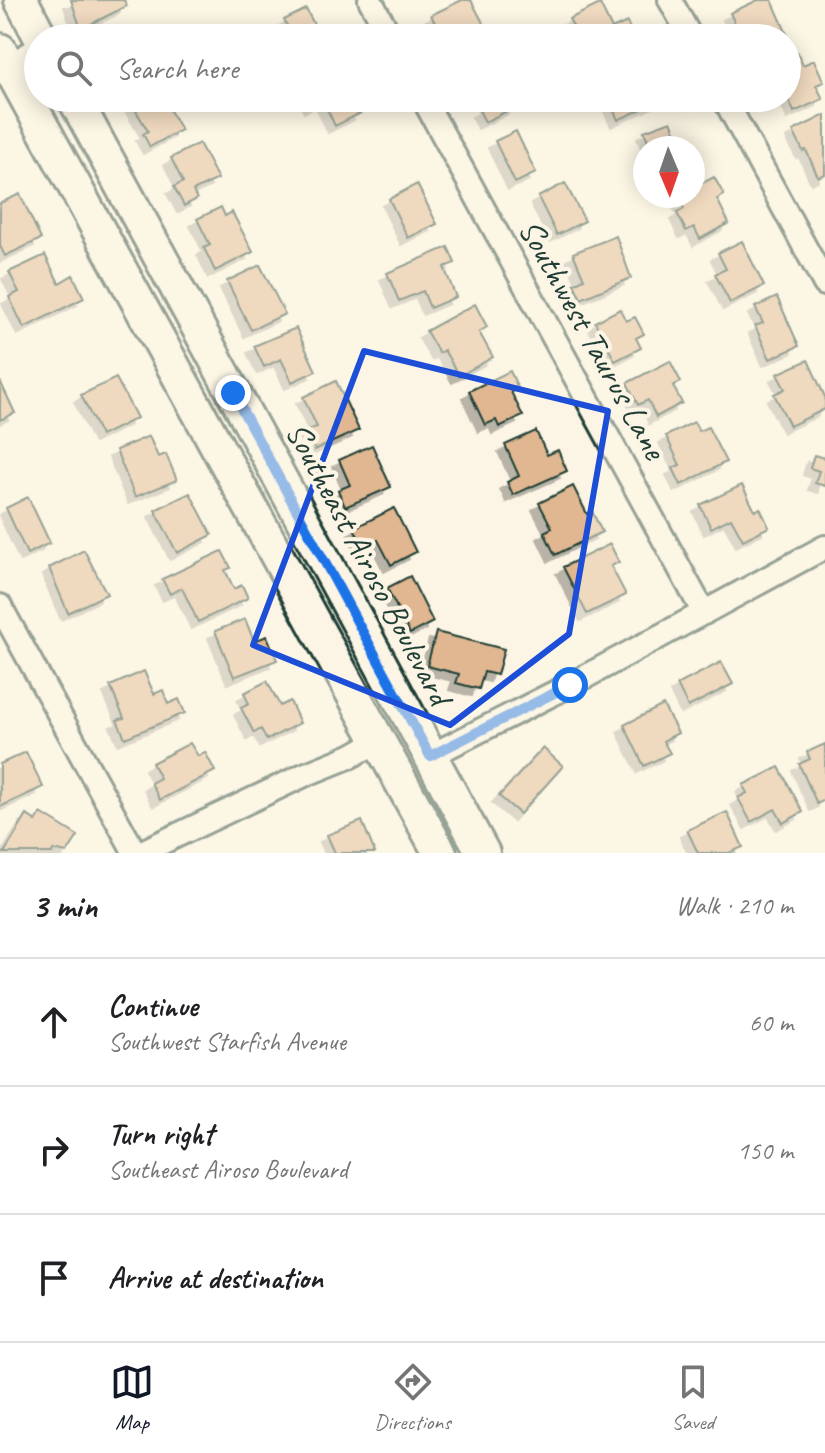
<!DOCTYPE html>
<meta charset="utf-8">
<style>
:root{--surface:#fff;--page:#f2f2f2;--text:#202124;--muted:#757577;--line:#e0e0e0;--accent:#111827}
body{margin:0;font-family:Caveat,sans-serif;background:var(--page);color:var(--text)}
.compass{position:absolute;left:633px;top:136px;width:72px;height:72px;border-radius:50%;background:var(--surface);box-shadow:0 4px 20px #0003;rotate:178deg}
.stop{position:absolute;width:24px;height:24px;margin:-18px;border:6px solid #1a73e8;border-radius:50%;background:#fff}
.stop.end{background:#1a73e8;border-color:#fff;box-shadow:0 2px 8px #0008}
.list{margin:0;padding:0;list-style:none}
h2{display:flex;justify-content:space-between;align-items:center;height:104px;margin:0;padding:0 32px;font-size:34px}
h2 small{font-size:26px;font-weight:400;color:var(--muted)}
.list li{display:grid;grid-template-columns:52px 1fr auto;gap:24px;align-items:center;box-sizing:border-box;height:128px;padding:0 32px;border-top:2px solid var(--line)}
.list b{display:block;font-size:30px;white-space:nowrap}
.list p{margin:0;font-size:26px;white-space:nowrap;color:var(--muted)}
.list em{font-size:26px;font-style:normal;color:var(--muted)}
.icon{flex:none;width:44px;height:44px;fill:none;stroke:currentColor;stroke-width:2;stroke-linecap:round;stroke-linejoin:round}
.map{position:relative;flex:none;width:825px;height:853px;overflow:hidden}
.search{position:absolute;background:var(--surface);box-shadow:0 4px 20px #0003;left:24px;right:24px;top:24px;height:88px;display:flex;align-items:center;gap:20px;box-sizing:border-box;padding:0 28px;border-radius:44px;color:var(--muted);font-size:30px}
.sheet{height:488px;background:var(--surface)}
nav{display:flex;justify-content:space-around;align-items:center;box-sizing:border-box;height:112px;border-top:2px solid var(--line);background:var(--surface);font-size:22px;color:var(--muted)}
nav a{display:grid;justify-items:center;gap:4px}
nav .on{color:var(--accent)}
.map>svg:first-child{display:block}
.building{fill:#e0b791;stroke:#1f3d34;stroke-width:2;filter:url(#shadow)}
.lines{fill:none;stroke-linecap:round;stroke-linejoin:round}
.minor-casing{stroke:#1f3d34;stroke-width:28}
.secondary-casing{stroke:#1f3d34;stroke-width:38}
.minor{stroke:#fcf5e5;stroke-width:22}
.secondary{stroke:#fcf5e5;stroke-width:32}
.route{stroke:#1a73e8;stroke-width:10}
.marked{fill:none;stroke:#1d4ed8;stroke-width:6;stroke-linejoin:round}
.labels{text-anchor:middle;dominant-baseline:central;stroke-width:8;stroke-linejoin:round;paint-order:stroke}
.street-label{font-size:34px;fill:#1f3d34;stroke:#fcf5e5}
</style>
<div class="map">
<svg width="825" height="853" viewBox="0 0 825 853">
<defs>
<filter id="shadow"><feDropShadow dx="-7" dy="7" stdDeviation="0" flood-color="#0004"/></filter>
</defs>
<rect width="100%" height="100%" fill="#fcf5e5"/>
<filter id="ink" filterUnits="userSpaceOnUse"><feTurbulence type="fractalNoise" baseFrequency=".0125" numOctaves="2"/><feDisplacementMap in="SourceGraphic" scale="16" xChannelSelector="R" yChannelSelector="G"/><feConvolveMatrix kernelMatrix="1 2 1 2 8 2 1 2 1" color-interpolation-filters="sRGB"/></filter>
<g filter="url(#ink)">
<!-- building -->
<path class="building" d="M71,0H124L127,6L81,29Z
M462,0H471L491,38H443L431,15Z
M758,0H772L787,34L778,38H742L730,13Z
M600,4L612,29L627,22L634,38H568L577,33L569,19Z
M306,9L319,34L330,29L334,38H284L291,33L284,20Z
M797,52L803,65L814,60L824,82L816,85L823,99L794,112L787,95V56Z
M142,98H163L181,130L150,147L143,134L148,131L132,104Z
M307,98H354L361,113L335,126L323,100L311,106Z
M482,98H510L515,107L485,122L479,110L486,107Z
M608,98H666L618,120Z
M825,115V174L818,177L806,150L803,151L793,131Z
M671,121L680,143L691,139L702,165L693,169V148H651L644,131Z
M516,131L536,173L515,183L495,141Z
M199,143L218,179L193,191L197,199L184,206L174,187L183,182L171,158Z
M714,177L724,195L717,199L729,223L700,239L694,227L686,231L677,213L684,209L678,196H693V188Z
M565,183L585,221L557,235L538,197Z
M417,184L437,224L408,238L389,199Z
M20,194L41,239L5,256L0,246V203Z
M221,207L225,216L232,212L253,252L215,271L204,248L210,245L197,219Z
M616,236L631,278L581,299L574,284L584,279L573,253Z
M742,241L764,286L730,303L715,274L726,269L718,253Z
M448,247L455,263L444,267L456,297L430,308L423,291L399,301L387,273Z
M45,255L59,283L73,275L84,298L24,328L9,297L19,292L9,272Z
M260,265L285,314L251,330L227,281Z
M777,297L799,346L770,359L755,326L763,323L755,307Z
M475,304L487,327L479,332L493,357L459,376L444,350L439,353L426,331Z
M620,309L626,321L635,317L644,334L636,338L641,348L615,361L595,322Z
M296,328L316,371L292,382L281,359L264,367L254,346Z
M808,360L825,397V409L790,426L774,394L785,389L777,374Z
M670,361L681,382L673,386L682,403L656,417L648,400L638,405L627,383Z
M510,371L518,388L511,392L523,416L499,427L496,420L485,425L469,391Z
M116,378L137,418L101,436L81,395Z
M0,381L15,413L0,420Z
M336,381L359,430L315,450L306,431L317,427L303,397Z
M694,422L699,431L708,427L726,462L681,485L673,468L680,465L666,436Z
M536,431L547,455L558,450L567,471L513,495L507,482L519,476L505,445Z
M149,436L158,457L166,454L177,480L135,497L116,450Z
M372,445L391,487L345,507L338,490L350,485L339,460Z
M814,455L824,458L825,455V486L815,483L819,471L810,468Z
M742,485L755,511L760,508L769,527L743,540L731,518L711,528L700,505Z
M573,486L587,514L592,511L602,532L555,555L544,532L552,528L539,503Z
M190,493L212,535L177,553L155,510Z
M28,497L50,543L27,554L6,508Z
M394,508L416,552L391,565L378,540L363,547L354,528Z
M610,544L619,562L611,566L626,595L587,614L563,567Z
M84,550L107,594L68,613L49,568Z
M222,551L231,568L225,570L234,589L242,585L248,598L198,622L182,588L170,594L162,579Z
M410,576L433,622L410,634L387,588Z
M245,619L254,641L267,636L277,660L234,677L215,631Z
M436,632L504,649L497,675L484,672L479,689L456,683L459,674L427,666Z
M721,662L733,684L688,707L677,685Z
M144,671L154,694L163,690L168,704L179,699L185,713L125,738L117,720L124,718L110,686Z
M267,681L280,706L290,701L300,723L267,740L261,729L254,733L241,708L249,704L244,693Z
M663,705L678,733L663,741L670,753L644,766L624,725Z
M190,743L198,756L205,752L215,771L160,800L151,783L160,778L152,763Z
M825,744V800L817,804L799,764L810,759L807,752Z
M543,748L563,766L520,814L499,796Z
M26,752L43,787L0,807V764Z
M779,767L803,812L783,823L775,809L751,822L738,798L747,793L743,785Z
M727,812L743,847L729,853H698L687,830Z
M41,813L78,836L67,853L53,850L52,853H4L27,815L36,821Z
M362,821L375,853H335L327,835Z"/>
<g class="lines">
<!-- minor casing -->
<g class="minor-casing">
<path id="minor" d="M370,0L391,38
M670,0L691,38
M0,70L38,49
M423,98L704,613
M724,98L825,284
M0,606L135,853
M430,756L570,685L825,547
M140,853L304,775L351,756L380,740"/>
</g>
<!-- secondary casing -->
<g class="secondary-casing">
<path id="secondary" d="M21,0L41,38
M0,50L440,853
M74,98L483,853"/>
</g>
<!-- minor -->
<use href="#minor" class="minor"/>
<!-- secondary -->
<use href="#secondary" class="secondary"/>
</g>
</g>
<g class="lines" filter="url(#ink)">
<!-- route -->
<path class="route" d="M233,393L430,756L570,685"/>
</g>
<!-- marked area -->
<path d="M0 0H825V853H0ZM364,351L608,411L569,634L450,725L253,645Z" fill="#fcf5e5" fill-opacity=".55" fill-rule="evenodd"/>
<path class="marked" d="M364,351L608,411L569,634L450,725L253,645Z"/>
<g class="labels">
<!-- street labels -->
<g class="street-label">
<text transform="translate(593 339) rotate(61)">Southwest Taurus Lane</text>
<text transform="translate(369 563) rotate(62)">Southeast Airoso Boulevard</text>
</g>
</g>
</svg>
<svg class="compass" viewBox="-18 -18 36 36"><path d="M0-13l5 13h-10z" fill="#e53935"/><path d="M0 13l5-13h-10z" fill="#757577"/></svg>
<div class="stop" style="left:570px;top:685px"></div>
<div class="stop end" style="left:233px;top:393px"></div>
<div class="search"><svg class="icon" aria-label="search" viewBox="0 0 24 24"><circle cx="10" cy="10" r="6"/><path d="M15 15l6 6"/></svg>Search here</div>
</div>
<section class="sheet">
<h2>3 min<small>Walk · 210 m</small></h2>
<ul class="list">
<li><svg class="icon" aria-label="ahead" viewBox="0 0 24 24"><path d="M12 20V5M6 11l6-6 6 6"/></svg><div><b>Continue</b><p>Southwest Starfish Avenue</p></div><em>60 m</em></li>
<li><svg class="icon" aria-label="right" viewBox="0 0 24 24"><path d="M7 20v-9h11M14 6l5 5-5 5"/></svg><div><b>Turn right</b><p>Southeast Airoso Boulevard</p></div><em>150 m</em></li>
<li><svg class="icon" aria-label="arrive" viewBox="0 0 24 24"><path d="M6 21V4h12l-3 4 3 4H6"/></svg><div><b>Arrive at destination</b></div></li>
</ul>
</section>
<nav>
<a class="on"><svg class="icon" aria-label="map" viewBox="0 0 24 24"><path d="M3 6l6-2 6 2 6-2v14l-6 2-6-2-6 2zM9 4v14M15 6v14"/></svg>Map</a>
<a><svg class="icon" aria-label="directions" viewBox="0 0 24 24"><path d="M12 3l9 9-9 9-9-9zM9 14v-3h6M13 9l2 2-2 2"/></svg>Directions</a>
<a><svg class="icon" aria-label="saved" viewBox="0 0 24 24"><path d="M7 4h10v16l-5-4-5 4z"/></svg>Saved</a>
</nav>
